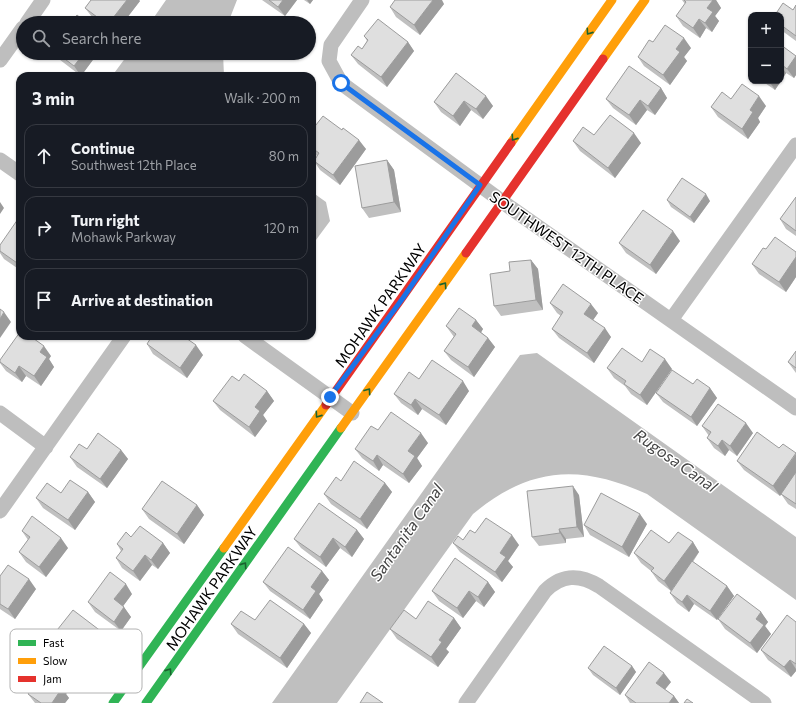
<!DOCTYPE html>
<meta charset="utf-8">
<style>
:root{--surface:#171b24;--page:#242831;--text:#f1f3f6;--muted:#9ea1a6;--line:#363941}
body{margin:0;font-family:Commissioner,sans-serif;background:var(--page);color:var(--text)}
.controls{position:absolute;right:12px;top:12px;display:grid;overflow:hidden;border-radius:8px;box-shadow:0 1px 3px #0004}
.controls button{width:36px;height:36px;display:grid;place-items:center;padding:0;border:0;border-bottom:1px solid var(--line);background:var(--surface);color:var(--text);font:20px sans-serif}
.stop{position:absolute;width:12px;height:12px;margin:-9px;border:3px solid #1a73e8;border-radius:50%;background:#fff}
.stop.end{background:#1a73e8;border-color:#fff;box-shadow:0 1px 4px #0008}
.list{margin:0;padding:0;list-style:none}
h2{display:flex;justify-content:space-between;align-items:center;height:52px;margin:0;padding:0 16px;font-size:17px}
h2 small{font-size:13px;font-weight:400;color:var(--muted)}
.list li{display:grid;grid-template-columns:26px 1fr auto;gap:12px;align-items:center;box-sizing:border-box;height:64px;margin:0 8px 8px;padding:0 8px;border:1px solid var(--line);border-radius:12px}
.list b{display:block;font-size:15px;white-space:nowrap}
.list p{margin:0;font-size:13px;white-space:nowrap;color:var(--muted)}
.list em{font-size:13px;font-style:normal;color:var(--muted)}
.icon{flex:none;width:22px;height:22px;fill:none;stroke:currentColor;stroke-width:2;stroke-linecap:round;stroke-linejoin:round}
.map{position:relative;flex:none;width:796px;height:703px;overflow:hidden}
.search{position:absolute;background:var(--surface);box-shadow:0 1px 3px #0004;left:16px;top:16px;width:300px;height:44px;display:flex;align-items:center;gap:10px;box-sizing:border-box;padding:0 14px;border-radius:22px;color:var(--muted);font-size:15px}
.panel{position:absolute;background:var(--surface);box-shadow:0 1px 3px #0004;left:16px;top:72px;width:300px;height:268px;border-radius:12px}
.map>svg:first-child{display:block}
.water{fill:#bfbfbf}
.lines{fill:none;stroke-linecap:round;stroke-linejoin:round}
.street{stroke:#bebebe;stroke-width:15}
.fast{stroke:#30b455;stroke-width:9}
.slow{stroke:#ff9f0a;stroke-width:9}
.jam{stroke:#e5322d;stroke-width:9}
.wall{fill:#c0c0c0}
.shaded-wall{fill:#9c9c9c}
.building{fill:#dfdfdf;stroke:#9c9c9c}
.oneway{stroke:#1a632f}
.route{stroke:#1a73e8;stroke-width:5}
.labels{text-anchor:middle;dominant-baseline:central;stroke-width:3;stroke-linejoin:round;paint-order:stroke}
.street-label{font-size:15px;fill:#000;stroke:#fff}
.water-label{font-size:16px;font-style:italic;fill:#444;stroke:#fff}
.key{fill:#fff;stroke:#b2b2b2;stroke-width:1}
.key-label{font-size:11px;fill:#000}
</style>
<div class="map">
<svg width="796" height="703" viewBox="0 0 796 703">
<rect width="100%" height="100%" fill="#fff"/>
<!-- water -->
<path class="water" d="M166,0H237L228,23H150Z
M129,53H223L224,76H112Z
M312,192L326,202L330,221L313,244Z
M537,353L796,537V600L647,494C580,464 531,466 473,514L337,703H272L520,355Z"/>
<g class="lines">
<!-- street -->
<path class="street" d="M362,0L331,45L329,61L341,83L511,208L796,408
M27,23L43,0
M0,60L23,28
M0,160L20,174
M671,320L796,145
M245,336L352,413
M0,413L46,447
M0,511L124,336
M466,703L545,591C562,574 579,574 599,586L764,703"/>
<!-- fast -->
<path class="fast" d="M113,703L224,548
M146,703L341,428"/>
<!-- slow -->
<path class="slow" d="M603,59L645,0
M511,143L612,0
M341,428L466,253
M224,548L326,405"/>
<!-- jam -->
<path class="jam" d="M466,253L603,59
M326,405L511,143"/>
</g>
<!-- wall -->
<path class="wall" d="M91,0H139L140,1L123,23H99L92,17L85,8Z
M262,0H297L285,16Z
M304,0H313L310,4Z
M682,0H716L721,8L715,16L719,21L712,32L706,28L700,38L683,26L676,16L685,4Z
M444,4L420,35L396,17L390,7Z
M796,5V41L781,30V15L793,10Z
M364,36L408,42L414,51L387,87L358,64L351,55L362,49L367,41Z
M653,42L691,48L684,57L687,61L670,85L644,66L638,57Z
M781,45L796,56V75L794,78L786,73L781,81Z
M51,53H98L81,76Z
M456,73L493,106L483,119L471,110L460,126L441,112L434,102Z
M762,81H781L775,90Z
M661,88L667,98L655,115L647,110L636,125L613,108L606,99Z
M731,99L766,106L758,118L760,122L748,139L718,117L711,107Z
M312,112L315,117L312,119Z
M312,130H342L366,149L340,185L320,170L314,161L317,156L312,152Z
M594,135L641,143L615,178L580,151L573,141Z
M387,160L394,170L401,212L369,218L362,208Z
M796,197V236L786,229L780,219Z
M667,200L710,201L694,223L671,207Z
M20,220V270L4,259L0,253V245Z
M680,241L656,274L626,253L619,243Z
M766,249L796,252V277L786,292L759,274L752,264Z
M531,260L538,269L543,310L501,316L494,306L510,271Z
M550,303L598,313L593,320L611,337L594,363L559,338L552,329L561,316L557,313Z
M476,320L483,329L481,332L488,338L495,347L474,377L451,360L444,351L454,337L446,326Z
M147,344L203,355L187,378L153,354Z
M796,351V373L788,362Z
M51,356L49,359L54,367L41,386L26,376L22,382L6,371L0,363V360Z
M642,362L672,369L647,405L631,394L625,386L614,378L607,368Z
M419,379L469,391L446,425L422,409L418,415L401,403L394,394Z
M239,381L267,391L274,401L263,415L267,421L255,437L220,410L213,401Z
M710,388L717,398L697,426L663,402L656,393Z
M702,426L753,433L737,456L729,450L725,456L714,448L707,438L709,436Z
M378,430L428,443L417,458L422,466L409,483L383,465L379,471L362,458L355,449Z
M779,448L796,453V509L788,504L781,494L780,496L744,470L737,461Z
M87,449L121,450L128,459L107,488L77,467L70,457Z
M385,483L392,492L367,529L331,504L324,494Z
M88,492L95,502L75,530L43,508L36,498L61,493Z
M579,495L584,537L566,539V543L539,546L532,537Z
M197,505L204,515L184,544L149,519L142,509Z
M647,524L629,557L590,535L584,525Z
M357,530L364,539L352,557L340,548L326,567L301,548L294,539Z
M22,531L68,548L46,577L26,562L19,552L28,540Z
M475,533L519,545L508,561L513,567L502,582L460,552L453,543L463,540Z
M131,537L163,543L170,553L158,569L152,565L140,581L122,568L116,558L121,551L117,544Z
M693,542L699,552L693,562L727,586L734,596L717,620L694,604L689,612L677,603L670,593L687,569L671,591L658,581L651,571L641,563L634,553L669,543Z
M322,571L329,580L319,594L323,600L310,619L270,591L263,582Z
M0,576L36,589L15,619L0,609Z
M488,582L495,592L484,607L476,601L463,618L439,601L432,591Z
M132,594L123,606L131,617L121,631L95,612L88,602Z
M761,612L768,622L765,626L771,634L757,653L725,629L718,619Z
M454,618L461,628L446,649L449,652L438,667L397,639L390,629L416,619Z
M255,620L304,624L311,633L287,668L238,634L231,624Z
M796,622V671L791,677L768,660L761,650Z
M102,632L109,642L99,655L93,651L81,667L57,649L50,639Z
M632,666L636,672L620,695L593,675L588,668Z
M70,669L76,679L66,694L69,698L65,703H35L28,694L36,683L33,678Z
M671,682L665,689L674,696L679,703H630L625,695Z"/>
<!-- shaded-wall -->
<path class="shaded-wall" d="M127,0H139L140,1L123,23H109Z
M283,0H297L285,16L278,7Z
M307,0H313L310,4Z
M433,0H442L444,4L420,35L414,25Z
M713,0H716L721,8L715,16L719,21L712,32L705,23L707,8Z
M699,19L706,28L700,38L693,28Z
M684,38L691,48L684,57L687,61L670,85L663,75L676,49Z
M408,42L414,51L387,87L381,77Z
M84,53H98L81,76L74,66Z
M796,56V75L794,78L787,69Z
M781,66L786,73L781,81Z
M769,81H781L775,90Z
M661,88L667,98L655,115L648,106Z
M486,96L493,106L483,119L476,109Z
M759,96L766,106L758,118L760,122L748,139L742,129L750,110Z
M640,100L647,110L636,125L629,115Z
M464,101L471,110L460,126L453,116Z
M634,133L641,143L615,178L608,168Z
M359,140L366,149L340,185L333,175Z
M387,160L394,170L401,212L394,202Z
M706,194L710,201L694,223L690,217Z
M0,202L4,208L0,214Z
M673,231L680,241L656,274L650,265Z
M796,257V277L786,292L779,282Z
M531,260L538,269L543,310L536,300Z
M591,304L598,313L591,323L584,314Z
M4,312L11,322L0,338V319Z
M476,320L483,329L479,336L472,326Z
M605,328L611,337L594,363L587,353Z
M488,338L495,347L474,377L468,367Z
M196,345L203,355L187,378L180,368Z
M44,346L51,356L49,359L54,367L41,386L34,376L40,352Z
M665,359L672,369L647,405L640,395Z
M19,366L26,376L22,382L15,373Z
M463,381L469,391L446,425L439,415Z
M710,388L717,398L697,426L691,417Z
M267,391L274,401L263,415L267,421L255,437L249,427L255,407Z
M415,399L422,409L418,415L411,405Z
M746,423L753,433L737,456L730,446Z
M421,433L428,443L417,458L422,466L409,483L403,474L408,451Z
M722,440L729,450L725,456L718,446Z
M121,450L128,459L107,488L100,479Z
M796,454V473L780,496L773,486Z
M377,455L383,465L379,471L373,461Z
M385,483L392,492L367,529L360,519Z
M573,486L579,495L584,537L577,527Z
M88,492L95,502L75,530L68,520Z
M197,505L204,515L184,544L177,534Z
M640,514L647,524L629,557L622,547Z
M559,529L566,539V543L560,533Z
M357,530L364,539L352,557L345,547Z
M512,535L519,545L508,561L513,567L502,582L495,572L500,553Z
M61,538L68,548L46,577L39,567Z
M333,538L340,548L326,567L320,557Z
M693,542L699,552L671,591L664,581Z
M163,543L170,553L158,569L151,560Z
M145,555L152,565L140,581L133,571Z
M322,571L329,580L319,594L323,600L310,619L303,610L311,587Z
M29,579L36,589L15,619L8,609Z
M488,582L495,592L484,607L478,597Z
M126,584L132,594L121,609L114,599Z
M727,586L734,596L717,620L710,611Z
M469,591L476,601L463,618L457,608Z
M687,595L694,604L689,612L682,602Z
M124,607L131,617L121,631L114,622Z
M761,612L768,622L765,626L771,634L757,653L750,643L756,619Z
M454,618L461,628L446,649L449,652L438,667L431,657L439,640Z
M304,624L311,633L287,668L280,658Z
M102,632L109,642L99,655L92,646Z
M86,641L93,651L81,667L74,657Z
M790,660L796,669V671L791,677L784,667Z
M632,666L636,672L620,695L616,688Z
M70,669L76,679L66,694L69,698L65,703H52L58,686Z
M664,673L671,682L663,692L656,683Z
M674,696L679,703H669Z"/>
<!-- building -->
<path class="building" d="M91,0H127L109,23H105L85,8Z
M269,0H283L278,7Z
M395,0H433L414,25L390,7Z
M684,0H713L707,8L713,12L705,23L699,19L693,28L676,16L686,2Z
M783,3L793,10L796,5V36L781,25V15H775Z
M77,15L87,23H70Z
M378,19L408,42L381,77L351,55L358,46L362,49L368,40L364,36Z
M665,25L684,38L676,49L680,52L663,75L638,57L649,40L653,42Z
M781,45L796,56L787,69L781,64Z
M57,53H84L74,66Z
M629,66L661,88L648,106L640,100L629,115L606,99Z
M456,73L486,96L476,109L464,101L453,116L434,102Z
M20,81V95L18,82Z
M742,84L759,96L750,110L753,112L742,129L711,107L722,92L731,99Z
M610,115L634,133L608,168L573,141L583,127L594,135Z
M323,116L342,130L343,128L359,140L333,175L314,161L319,153L312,148V130Z
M387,160L394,202L362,208L355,166Z
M682,178L706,194L690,217L667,200Z
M796,197V231L780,219Z
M643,210L673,231L650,265L619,243Z
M18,219L20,220V265L0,251V245Z
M775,237L796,252V257L779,282L752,264L763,248L766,249Z
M531,260L536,300L494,306L490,274L510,271L509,262Z
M563,284L591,304L584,314L605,328L587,353L552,329L563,312L550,303Z
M459,308L476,320L472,326L488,338L468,367L444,351L456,334L446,326Z
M0,309L4,312L0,319Z
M20,332V336H30L44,346L40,352L47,357L34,376L19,366L15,373L0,362V360Z
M152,336H183L196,345L180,368L147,344Z
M622,348L642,362L650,349L665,359L640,395L624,384L626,381L607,368Z
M796,351V368L788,362Z
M432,360L463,381L439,415L415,399L411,405L394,394L409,372L419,379Z
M672,370L693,384L697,379L710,388L691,417L656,393Z
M244,374L267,391L255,407L260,411L249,427L213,401L232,376L239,381Z
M718,404L746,423L730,446L722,440L718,446L707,438L711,432L702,426Z
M391,412L421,433L408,451L415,456L403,474L377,455L373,461L355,449L371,426L378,430Z
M757,432L779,448L783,444L796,453L773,486L737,461Z
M98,433L121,450L100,479L70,457L79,444L87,449Z
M354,461L385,483L360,519L324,494L336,477L341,481Z
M796,472V504L781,494Z
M70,480L88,492L68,520L36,498L47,483L61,493Z
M162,481L197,505L177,534L142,509Z
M573,486L577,527L559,529L560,533L532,537L527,491Z
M601,493L640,514L622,547L584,525Z
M319,503L357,530L345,547L333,538L320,557L294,539Z
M32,516L61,538L39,567L19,552L30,537L22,531Z
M486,518L512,535L500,553L506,557L495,572L453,543L458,536L463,540L470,530L475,533Z
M140,526L163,543L151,560L145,555L133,571L116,558L123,549L117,544L126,532L131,537Z
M651,530L669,543L678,532L693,542L664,581L651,571L654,568L634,553Z
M288,547L322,571L311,587L316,591L303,610L263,582Z
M455,558L488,582L478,597L469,591L457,608L432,591Z
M692,561L727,586L710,611L687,595L682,602L670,593Z
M8,565L29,579L8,609L0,604V576Z
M110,572L126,584L114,599L124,607L114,622L88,602Z
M737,594L761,612L756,619L764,625L750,643L718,619Z
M270,600L304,624L280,658L231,624L241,611L255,620Z
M428,601L454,618L439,640L442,642L431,657L390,629L404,610L416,619Z
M73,610L102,632L92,646L86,641L74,657L50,639Z
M787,615L796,622V664L790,660L784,667L761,650Z
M604,646L632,666L616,688L588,668Z
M49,655L70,669L58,686L62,688L52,703H41L28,694L37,681L33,678Z
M649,662L664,673L656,683L674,696L669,703H636L625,695Z
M367,692L383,703H360Z
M687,699L693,703H684Z"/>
<!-- one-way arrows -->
<defs><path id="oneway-chevron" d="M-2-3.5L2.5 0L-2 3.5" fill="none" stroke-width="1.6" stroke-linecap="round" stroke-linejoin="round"/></defs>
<g class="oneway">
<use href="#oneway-chevron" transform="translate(589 32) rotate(125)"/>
<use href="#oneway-chevron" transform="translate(514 138) rotate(125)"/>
<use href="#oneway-chevron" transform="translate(444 285) rotate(-55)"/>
<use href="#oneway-chevron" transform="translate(368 391) rotate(-54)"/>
<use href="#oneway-chevron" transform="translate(318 415) rotate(125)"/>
<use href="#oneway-chevron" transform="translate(244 565) rotate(-55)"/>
<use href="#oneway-chevron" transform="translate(169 671) rotate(-55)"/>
</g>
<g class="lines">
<!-- route -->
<path class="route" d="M330,397L403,298L480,185L341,83"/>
</g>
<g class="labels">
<!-- street labels -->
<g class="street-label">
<text transform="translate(567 247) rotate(35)">SOUTHWEST 12TH PLACE</text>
<text transform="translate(380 305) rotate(-55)">MOHAWK PARKWAY</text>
<text transform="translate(211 588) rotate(-55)">MOHAWK PARKWAY</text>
</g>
<!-- water labels -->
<g class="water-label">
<text transform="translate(676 460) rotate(35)">Rugosa Canal</text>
<text transform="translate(406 532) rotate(-55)">Santanita Canal</text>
</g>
</g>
<!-- legend -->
<rect x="10" y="629" width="132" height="64" rx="6" class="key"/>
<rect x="18" y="640" width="18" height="6" fill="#30b455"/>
<rect x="18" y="658" width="18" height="6" fill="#ff9f0a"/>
<rect x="18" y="676" width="18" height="6" fill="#e5322d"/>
<g class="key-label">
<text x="43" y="647">Fast</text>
<text x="43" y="665">Slow</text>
<text x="43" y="683">Jam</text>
</g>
</svg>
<div class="controls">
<button>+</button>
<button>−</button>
</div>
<div class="stop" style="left:341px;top:83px"></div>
<div class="stop end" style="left:330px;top:397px"></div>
<div class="search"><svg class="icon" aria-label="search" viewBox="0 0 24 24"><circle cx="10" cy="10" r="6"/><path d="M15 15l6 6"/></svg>Search here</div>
<section class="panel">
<h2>3 min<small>Walk · 200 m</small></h2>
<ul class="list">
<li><svg class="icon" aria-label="ahead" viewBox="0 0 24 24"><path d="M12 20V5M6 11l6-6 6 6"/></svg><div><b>Continue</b><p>Southwest 12th Place</p></div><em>80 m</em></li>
<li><svg class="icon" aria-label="right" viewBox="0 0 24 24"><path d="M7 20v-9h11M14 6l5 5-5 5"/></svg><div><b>Turn right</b><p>Mohawk Parkway</p></div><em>120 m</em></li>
<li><svg class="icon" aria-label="arrive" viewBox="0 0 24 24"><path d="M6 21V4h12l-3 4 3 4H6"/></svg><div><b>Arrive at destination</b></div></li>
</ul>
</section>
</div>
